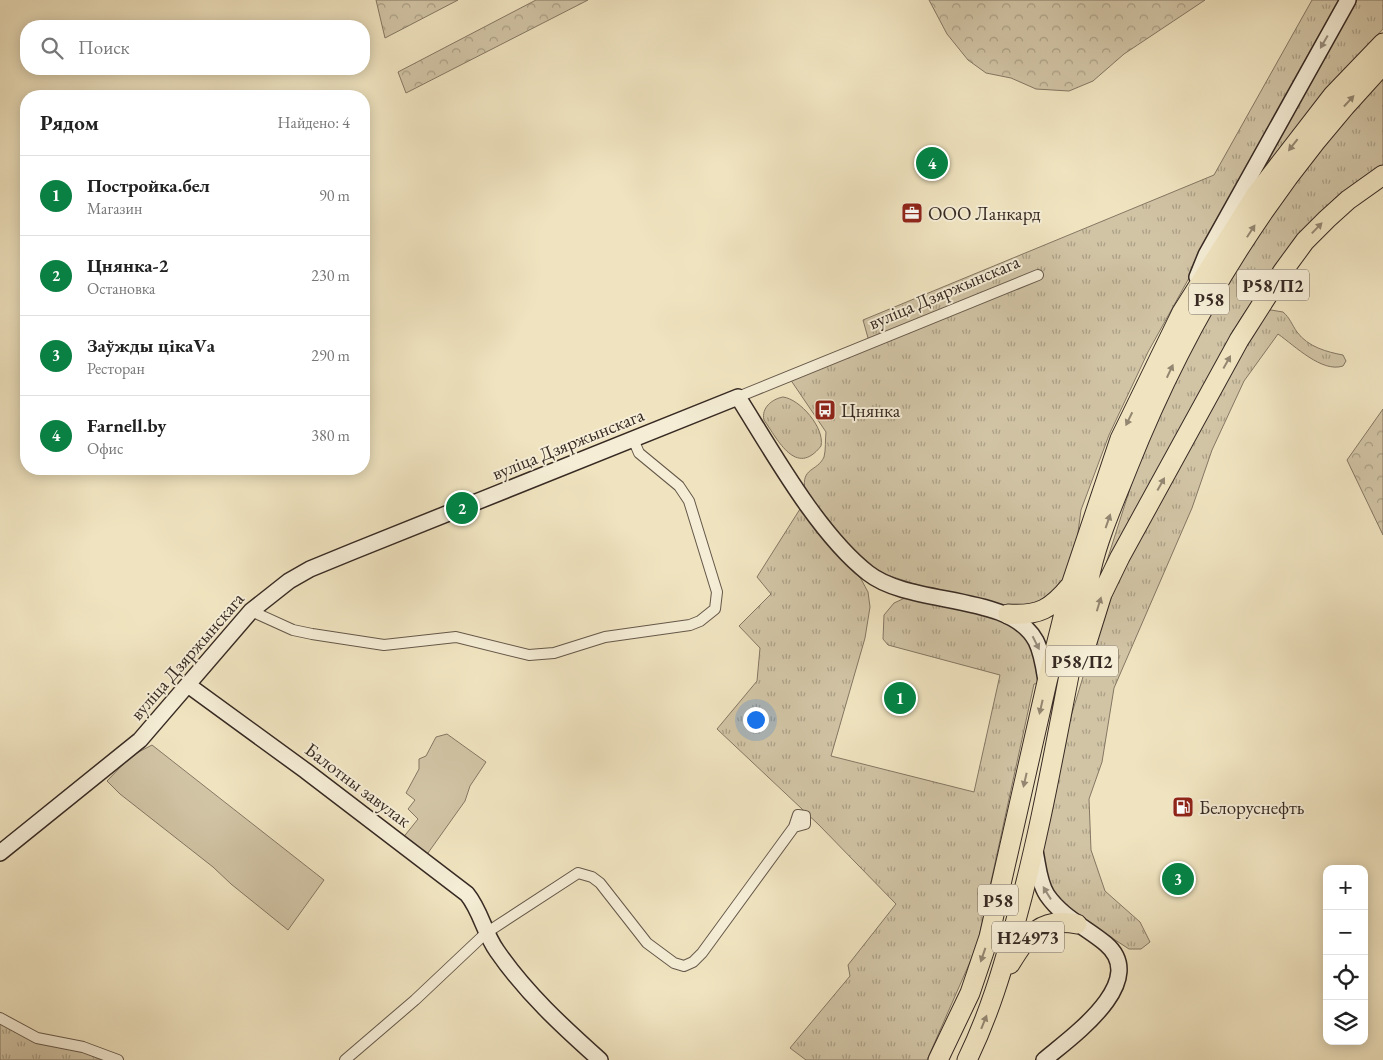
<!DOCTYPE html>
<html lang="ru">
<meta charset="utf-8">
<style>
:root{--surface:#fff;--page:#f6f6f6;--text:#222;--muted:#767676;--line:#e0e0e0;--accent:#0b8043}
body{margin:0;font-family:"EB Garamond",serif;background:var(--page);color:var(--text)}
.controls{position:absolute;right:15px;bottom:15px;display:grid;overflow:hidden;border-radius:10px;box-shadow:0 2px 12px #0003}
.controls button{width:45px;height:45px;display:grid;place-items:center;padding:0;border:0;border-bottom:1px solid var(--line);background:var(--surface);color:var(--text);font:25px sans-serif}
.you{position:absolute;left:755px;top:719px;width:18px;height:18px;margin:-12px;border:4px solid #fff;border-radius:50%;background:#1a73e8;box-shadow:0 0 0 8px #1a73e833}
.badge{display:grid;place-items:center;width:32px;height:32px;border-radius:50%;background:var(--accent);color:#fff;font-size:16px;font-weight:700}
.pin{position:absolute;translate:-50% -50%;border:2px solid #fff;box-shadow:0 1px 5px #0006}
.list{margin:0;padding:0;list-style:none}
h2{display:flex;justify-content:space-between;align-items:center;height:65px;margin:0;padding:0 20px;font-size:21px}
h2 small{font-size:16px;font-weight:400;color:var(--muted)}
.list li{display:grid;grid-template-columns:32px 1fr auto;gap:15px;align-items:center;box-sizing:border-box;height:80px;padding:0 20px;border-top:1px solid var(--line)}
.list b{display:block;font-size:19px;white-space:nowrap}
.list p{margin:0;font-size:16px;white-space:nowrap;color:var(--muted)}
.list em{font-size:16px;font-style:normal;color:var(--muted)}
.icon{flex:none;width:28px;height:28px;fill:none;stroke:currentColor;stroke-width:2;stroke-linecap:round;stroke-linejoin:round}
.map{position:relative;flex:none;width:1383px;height:1060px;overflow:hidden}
.search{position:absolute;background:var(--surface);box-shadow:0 2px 12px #0003;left:20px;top:20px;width:350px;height:55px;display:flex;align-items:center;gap:12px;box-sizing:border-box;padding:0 18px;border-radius:20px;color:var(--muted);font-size:19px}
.panel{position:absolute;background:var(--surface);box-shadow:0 2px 12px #0003;left:20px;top:90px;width:350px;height:385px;border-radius:20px}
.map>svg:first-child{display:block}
.grass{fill:url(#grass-tufts);stroke:#847764}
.forest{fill:url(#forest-crowns);stroke:#847764}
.garden{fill:#d1c4a5;stroke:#847764}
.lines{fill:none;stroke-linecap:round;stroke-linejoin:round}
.street-casing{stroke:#65584a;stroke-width:12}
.secondary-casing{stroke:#372a23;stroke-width:18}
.highway-casing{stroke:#372a23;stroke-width:21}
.street{stroke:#f5edd6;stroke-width:10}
.secondary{stroke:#f5edd6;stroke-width:15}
.highway{stroke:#f0e4c0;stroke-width:19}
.oneway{fill:#968c7c}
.oneway2{fill:#948772}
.labels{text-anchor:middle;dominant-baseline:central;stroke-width:4;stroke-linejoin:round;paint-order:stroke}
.shield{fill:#f5edd6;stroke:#706459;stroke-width:1}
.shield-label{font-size:18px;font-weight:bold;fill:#372a23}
.poi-label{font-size:19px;fill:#372a23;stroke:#f5edd6;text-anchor:start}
.street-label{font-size:19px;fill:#372a23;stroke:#f5edd6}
</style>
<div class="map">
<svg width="1383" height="1060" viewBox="0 0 1383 1060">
<defs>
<pattern id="grass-tufts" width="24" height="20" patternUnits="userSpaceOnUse" patternTransform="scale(1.25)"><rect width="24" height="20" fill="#d1c4a5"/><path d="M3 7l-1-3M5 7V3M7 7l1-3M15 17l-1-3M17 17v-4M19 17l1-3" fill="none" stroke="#aa9f86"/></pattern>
<pattern id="forest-crowns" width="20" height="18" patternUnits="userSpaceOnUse" patternTransform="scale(1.25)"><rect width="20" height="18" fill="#d1c4a5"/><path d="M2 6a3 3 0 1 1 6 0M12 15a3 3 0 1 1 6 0" fill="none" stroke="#aa9f86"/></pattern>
</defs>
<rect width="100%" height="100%" fill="#f0e4c0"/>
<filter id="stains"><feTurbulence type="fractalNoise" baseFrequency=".004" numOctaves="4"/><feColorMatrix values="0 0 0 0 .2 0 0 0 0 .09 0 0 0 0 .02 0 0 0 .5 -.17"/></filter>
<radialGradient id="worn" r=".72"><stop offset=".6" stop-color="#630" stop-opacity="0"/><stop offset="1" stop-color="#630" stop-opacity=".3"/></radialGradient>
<!-- grass -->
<path class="grass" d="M1312,0H1343L1148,352L1109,435L1081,510L1071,585L1022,624L1047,682L1034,684L977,946L927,1060H806L790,1048L850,976L848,965L896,904L819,825L717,729L757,681L760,648L739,626L771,594L757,577L800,509L861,579L868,592L870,607L865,638L831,756L974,792L1000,675L888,645L883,639L884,615L894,603L905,598L1004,613L887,575L868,564L854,552L805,490C801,467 817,472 824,457C826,450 825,439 826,432L788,376L870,345L863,320L1214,175Z
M1356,0H1383V29L1310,110L1250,189L1248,187Z
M1383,77V166L1335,198L1292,243L1241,318L1103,573L1135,473L1172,379L1231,273L1284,191Z
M1271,310L1283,312C1290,318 1292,325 1297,332C1308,347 1327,352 1343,355L1346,361L1343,366C1322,373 1295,346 1278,334L1244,381L1212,450L1192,508L1114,688L1102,762L1089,799L1091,850L1105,891L1140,922L1150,942L1141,949H1129L1063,906L1051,893L1040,858L1069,723L1103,611L1129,556L1264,312Z
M783,397C800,399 825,428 821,446C796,478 778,440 764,420C761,408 772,399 783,397Z
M0,1018L22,1030L118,1060H0Z"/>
<!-- forest -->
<path class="forest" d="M376,0H458L385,38Z
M536,0H588L406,93L398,72Z
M929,0H1205L1124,54L1093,81L1069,91L1036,89L1011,78L986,73L968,60L947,34Z
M1383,409V535L1347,460Z"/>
<!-- garden -->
<path class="garden" d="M447,734L486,762L470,786L465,801L428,853L422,854L402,839L418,819L408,809L415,800L406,793L419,769V759L426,756L436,737Z
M152,745L324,880L288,930L231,884L213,867L120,794L107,781L131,756Z"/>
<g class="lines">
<!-- street casing -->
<g class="street-casing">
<path id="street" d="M738,397L1038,275
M251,611L293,630L312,634L384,645L456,637L529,655L554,653L605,637L690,625L700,621L715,609L717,592L689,501L679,486L639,453L633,439
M0,1018L37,1038L83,1047L118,1060
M345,1060L415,1000L486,933L578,873L592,877L600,883L647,943L674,963L684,966L693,962L702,953L794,827L798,815L805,816V824L794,827"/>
</g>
<!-- secondary casing -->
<g class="secondary-casing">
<path id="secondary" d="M1197,277L1206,255L1348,0
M188,685L306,771L467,894C481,911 484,933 497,951C526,993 562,1026 600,1060
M1035,851C1038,865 1039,883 1047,895C1062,917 1087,928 1106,944C1150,982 1070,1038 1044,1060
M0,853L140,740L251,611L289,581L310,569L354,551L738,397C772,451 818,534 868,573C911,607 1010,592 1036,641C1042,653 1044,668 1046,681"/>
</g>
<!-- highway casing -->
<g class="highway-casing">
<path id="highway" d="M1008,614C1039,616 1051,609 1070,586
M1087,642L1102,594L1120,557L1239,340L1283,271L1305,241L1327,219L1348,200L1383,175
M1010,964C1028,935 1040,917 1077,924
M938,1060L970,993L989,937L1047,682L1071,585L1120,439L1182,312L1255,196L1333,95L1383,43
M967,1060C989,1015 1003,968 1016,920C1048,805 1064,687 1091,570C1099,535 1115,500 1128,467C1188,316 1271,182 1383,65"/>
</g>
<!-- street -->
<use href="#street" class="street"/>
<!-- secondary -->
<use href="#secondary" class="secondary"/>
<!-- highway -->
<use href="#highway" class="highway"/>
</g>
<!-- one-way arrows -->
<defs><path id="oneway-solid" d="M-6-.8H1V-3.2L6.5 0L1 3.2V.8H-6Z" transform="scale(1.25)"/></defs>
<g class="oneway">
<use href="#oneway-solid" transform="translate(1324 42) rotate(120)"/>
<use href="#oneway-solid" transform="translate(1036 643) rotate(63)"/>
<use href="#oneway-solid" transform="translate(1047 893) rotate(-122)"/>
</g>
<g class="oneway2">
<use href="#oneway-solid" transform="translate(1349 101) rotate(-47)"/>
<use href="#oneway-solid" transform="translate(1293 145) rotate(128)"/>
<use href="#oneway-solid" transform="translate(1317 228) rotate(-46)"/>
<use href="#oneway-solid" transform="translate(1251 231) rotate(-57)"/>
<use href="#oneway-solid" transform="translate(1227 362) rotate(-61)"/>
<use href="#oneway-solid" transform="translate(1170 371) rotate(-65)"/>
<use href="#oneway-solid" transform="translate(1129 419) rotate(116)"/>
<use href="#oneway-solid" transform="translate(1161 484) rotate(-61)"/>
<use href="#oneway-solid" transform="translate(1108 521) rotate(-71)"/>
<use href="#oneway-solid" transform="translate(1099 604) rotate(-73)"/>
<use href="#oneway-solid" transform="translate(1041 707) rotate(103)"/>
<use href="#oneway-solid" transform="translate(1025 780) rotate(103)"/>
<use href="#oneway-solid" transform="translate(983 955) rotate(109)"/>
<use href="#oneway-solid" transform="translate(984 1022) rotate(-68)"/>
</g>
<!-- icons -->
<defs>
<g id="office-square" transform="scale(1.125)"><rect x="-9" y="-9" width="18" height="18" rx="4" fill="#8f2418" stroke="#f5edd6"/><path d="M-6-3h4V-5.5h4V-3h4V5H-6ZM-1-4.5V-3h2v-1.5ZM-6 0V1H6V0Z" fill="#fff"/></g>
<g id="bus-square" transform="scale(1.125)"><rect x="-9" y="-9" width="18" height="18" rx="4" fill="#8f2418" stroke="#f5edd6"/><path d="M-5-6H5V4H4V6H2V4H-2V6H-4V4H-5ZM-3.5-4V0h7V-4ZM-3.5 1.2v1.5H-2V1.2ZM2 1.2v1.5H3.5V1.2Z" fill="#fff"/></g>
<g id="fuel-square" transform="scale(1.125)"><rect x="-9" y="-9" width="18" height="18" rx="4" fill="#8f2418" stroke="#f5edd6"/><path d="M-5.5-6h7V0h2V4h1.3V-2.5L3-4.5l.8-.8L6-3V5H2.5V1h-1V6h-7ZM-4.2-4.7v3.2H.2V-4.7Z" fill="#fff"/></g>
</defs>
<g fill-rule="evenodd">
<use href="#office-square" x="912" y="213"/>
<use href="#bus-square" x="825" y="410"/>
<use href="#fuel-square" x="1183" y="807"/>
</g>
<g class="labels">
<!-- shield labels -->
<g class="shield">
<rect x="1237" y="269.5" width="72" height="31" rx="4"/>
<rect x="1189" y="283.5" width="40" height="31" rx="4"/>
<rect x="1046" y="645.5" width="72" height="31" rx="4"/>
<rect x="978" y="884.5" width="40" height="31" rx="4"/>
<rect x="992" y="921.5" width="72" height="31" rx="4"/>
</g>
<g class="shield-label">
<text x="1273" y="285">Р58/П2</text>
<text x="1209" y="299">Р58</text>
<text x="1082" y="661">Р58/П2</text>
<text x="998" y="900">Р58</text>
<text x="1028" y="937">Н24973</text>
</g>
<!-- poi labels -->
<g class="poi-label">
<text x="928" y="213">ООО Ланкард</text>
<text x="841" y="410">Цнянка</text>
<text x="1199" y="807">Белоруснефть</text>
</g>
<!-- street labels -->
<g class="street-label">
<text transform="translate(944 292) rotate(-23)">вуліца Дзяржынскага</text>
<text transform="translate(568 444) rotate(-22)">вуліца Дзяржынскага</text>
<text transform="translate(187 656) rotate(-49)">вуліца Дзяржынскага</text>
<text transform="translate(358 785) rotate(37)">Балотны завулак</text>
</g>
</g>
<rect width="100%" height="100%" filter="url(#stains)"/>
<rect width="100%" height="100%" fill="url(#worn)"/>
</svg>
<div class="controls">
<button>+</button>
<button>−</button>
<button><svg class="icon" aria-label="locate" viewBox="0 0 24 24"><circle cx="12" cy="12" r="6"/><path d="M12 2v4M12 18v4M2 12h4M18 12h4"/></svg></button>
<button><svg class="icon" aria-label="layers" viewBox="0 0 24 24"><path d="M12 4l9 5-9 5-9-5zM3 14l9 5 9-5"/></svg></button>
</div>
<div class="you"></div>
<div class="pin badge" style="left:900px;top:698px">1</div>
<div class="pin badge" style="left:462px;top:508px">2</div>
<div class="pin badge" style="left:1178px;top:879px">3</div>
<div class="pin badge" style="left:932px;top:163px">4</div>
<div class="search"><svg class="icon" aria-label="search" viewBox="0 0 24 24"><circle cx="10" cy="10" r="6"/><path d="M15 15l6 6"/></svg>Поиск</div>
<section class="panel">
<h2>Рядом<small>Найдено: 4</small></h2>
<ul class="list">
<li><span class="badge">1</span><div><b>Постройка.бел</b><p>Магазин</p></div><em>90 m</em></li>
<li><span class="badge">2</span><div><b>Цнянка-2</b><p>Остановка</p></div><em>230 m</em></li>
<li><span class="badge">3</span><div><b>Заўжды цікаVа</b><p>Ресторан</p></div><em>290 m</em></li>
<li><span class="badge">4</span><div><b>Farnell.by</b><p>Офис</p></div><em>380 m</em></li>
</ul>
</section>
</div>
